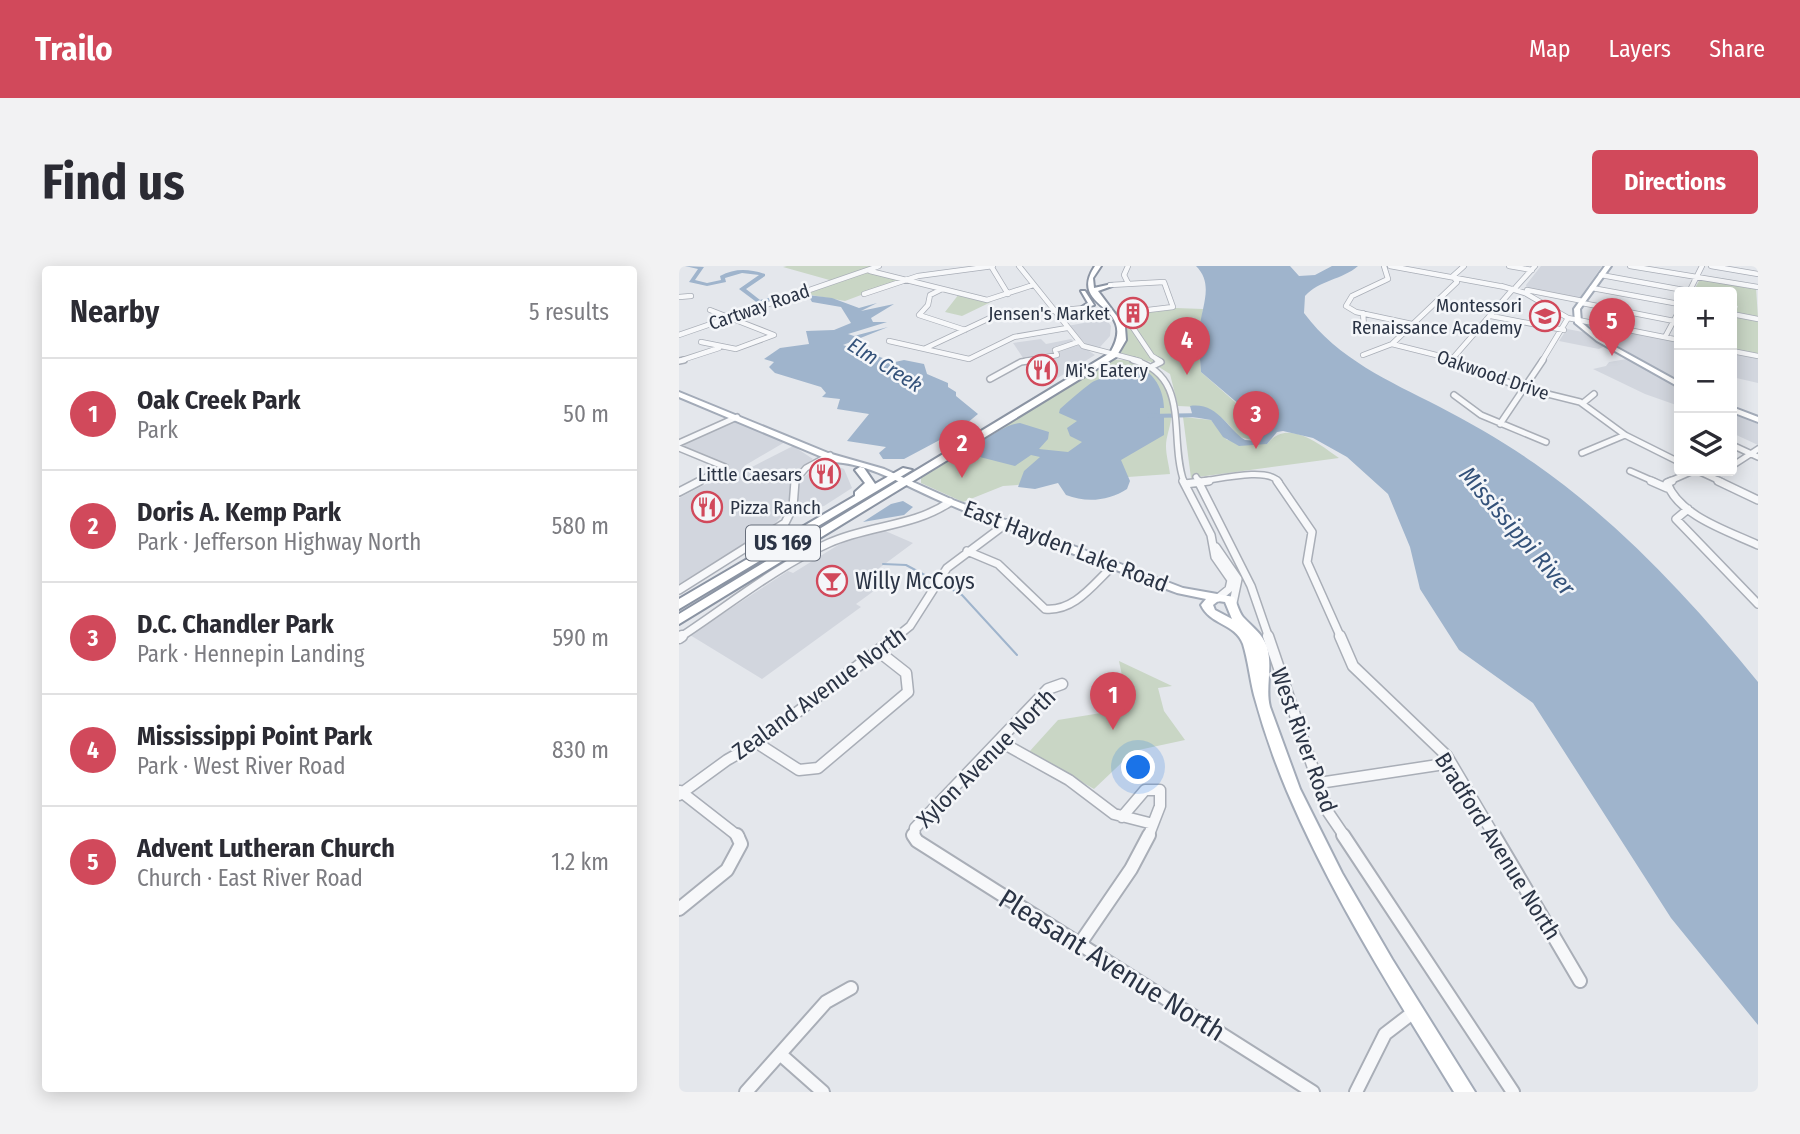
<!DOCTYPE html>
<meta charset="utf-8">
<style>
:root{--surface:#fff;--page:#f2f2f3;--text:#2b2b33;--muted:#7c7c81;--line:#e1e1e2;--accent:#d1495b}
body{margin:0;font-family:"Fira Sans Condensed",sans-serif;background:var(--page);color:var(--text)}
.controls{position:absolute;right:21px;top:21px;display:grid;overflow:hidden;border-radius:7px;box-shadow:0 4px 18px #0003}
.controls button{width:63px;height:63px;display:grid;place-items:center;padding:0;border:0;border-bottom:2px solid var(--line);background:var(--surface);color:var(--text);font:35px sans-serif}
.you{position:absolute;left:460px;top:502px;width:24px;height:24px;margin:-18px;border:5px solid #fff;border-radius:50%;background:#1a73e8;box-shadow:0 0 0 10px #1a73e833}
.badge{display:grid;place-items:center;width:46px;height:46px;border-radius:50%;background:var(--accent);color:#fff;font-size:23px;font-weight:700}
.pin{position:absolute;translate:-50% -58px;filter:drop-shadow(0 2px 4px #0008)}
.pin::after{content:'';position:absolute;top:37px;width:24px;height:21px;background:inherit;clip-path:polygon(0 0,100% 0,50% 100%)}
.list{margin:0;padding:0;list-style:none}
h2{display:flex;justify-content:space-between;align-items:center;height:91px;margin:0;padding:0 28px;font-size:30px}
h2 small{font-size:23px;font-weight:400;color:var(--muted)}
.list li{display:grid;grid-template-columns:46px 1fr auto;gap:21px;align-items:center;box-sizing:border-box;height:112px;padding:0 28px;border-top:2px solid var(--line)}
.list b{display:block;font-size:26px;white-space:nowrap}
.list p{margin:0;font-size:23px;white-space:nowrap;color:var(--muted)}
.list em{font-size:23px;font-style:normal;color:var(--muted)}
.icon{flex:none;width:38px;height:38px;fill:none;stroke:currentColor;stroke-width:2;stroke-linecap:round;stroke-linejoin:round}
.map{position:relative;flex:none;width:1079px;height:826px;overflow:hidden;border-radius:7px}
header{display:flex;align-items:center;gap:42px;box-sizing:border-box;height:98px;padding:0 35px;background:var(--accent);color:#fff}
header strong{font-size:33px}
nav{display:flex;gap:38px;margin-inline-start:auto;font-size:24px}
.intro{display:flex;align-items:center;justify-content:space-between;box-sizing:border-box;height:168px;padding:0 42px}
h1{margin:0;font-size:49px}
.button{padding:18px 32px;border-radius:7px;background:var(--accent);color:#fff;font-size:24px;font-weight:700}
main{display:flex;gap:42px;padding:0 42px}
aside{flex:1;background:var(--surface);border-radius:7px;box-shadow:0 4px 18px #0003}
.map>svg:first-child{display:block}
.built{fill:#d2d6de}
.green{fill:#c9d6c5}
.water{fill:#9fb4cc}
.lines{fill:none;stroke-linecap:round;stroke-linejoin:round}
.stream{stroke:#9fb4cc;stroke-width:2}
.river{fill:#9fb4cc;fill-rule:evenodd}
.minor-far4-casing{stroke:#a9aeb7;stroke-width:6}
.minor-far3-casing{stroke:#a9aeb7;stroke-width:8}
.minor-far2-casing{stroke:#a9aeb7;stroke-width:10}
.minor-far1-casing{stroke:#a9aeb7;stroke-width:13}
.minor-casing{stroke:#a9aeb7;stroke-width:16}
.major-casing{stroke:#a3abb8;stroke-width:4}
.highway-casing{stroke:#8b94a3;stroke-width:4}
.minor-far4{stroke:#f7f8fa;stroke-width:4.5}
.minor-far3{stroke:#f7f8fa;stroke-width:5}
.minor-far2{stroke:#f7f8fa;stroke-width:7}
.minor-far1{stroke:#f7f8fa;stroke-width:10}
.minor{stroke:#f7f8fa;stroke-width:12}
.major{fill:#fff;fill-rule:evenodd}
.highway{fill:#fff;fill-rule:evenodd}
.labels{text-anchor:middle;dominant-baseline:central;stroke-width:5;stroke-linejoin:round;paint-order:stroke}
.far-poi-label{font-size:19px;fill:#2b3445;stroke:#f4f6f9;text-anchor:end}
.far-street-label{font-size:19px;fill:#2b3445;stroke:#f4f6f9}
.far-water-label{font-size:21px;font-style:italic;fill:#34527a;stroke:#f4f6f9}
.shield{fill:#f4f6f9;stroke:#676e7b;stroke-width:2}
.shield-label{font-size:21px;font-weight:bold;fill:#2b3445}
.street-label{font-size:23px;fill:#2b3445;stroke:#f4f6f9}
.poi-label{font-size:23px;fill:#2b3445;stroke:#f4f6f9;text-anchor:start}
.water-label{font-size:24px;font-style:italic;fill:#34527a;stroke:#f4f6f9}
.near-street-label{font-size:28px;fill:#2b3445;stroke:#f4f6f9}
</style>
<header>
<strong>Trailo</strong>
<nav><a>Map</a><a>Layers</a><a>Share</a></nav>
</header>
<div class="intro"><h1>Find us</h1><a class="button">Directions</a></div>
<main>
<aside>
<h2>Nearby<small>5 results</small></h2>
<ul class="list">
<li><span class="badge">1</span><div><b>Oak Creek Park</b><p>Park</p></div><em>50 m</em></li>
<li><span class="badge">2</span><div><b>Doris A. Kemp Park</b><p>Park · Jefferson Highway North</p></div><em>580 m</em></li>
<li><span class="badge">3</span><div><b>D.C. Chandler Park</b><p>Park · Hennepin Landing</p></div><em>590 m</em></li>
<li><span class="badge">4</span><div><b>Mississippi Point Park</b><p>Park · West River Road</p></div><em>830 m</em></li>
<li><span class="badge">5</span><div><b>Advent Lutheran Church</b><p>Church · East River Road</p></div><em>1.2 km</em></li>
</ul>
</aside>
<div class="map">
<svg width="1079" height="826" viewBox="0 0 1079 826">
<rect width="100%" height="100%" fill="#e4e7ec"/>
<!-- built -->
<path class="built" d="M862,0H923L900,33L848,23L847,19Z
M427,53L432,60L431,70L421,81L408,79L388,60Z
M907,58L1000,76V115L918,68Z
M888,63L904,66L926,80L920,83L880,75Z
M362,73L367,78L392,73L416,89L364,121L334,77Z
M1053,86L1079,91V117L1053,111Z
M948,93L1000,123V140L966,128L914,103L927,100L930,96Z
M1053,146L1079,158V179L1053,167Z
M54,155L106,176L65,200L71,202L114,180L134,193L112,209L98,213L123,212L148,196L165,203L173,222L145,240L107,245L91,263L0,318V232L52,205L47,199L1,180Z
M204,264L234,277L199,303L196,310L203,319L177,338L182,341L83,413L11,369L109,305L114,307L164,276Z"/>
<!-- green -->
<path class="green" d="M108,0H196L154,15L104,1Z
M189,6L222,14L166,35L126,28Z
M1021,13L1077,22L1079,52L1056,48L1059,40L1053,39V26H1014Z
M280,28L312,36L283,50L266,46Z
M497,42L524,43L520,75L522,106L580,157L583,169L578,175L560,171C541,146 530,141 499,140L491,108L472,96L442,87L448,66L436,45Z
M1053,49L1079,54V89L1053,83Z
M434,94C469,91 495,118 492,153C491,162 487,171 487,180C487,189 490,199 491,208L324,220L284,236L242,217V212Z
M504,151L532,154L548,174L588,178C608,152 639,177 660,192L512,212Z
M440,395L493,420L479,422L485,445L506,474L455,485L415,523L350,486L379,454L422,447L445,419Z"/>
<!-- water -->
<path class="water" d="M517,0H611L620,10L636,9L653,0H679C663,14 640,14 626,30L625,47C659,93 710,115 759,140C792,157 825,176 855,197C941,257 1013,335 1079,416V759L992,652L854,437L780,384L741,323L731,281L709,228L668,191L634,172L604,165L598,166L588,178L560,180L544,171L532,154L514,151L511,140C539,136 549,164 566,174L578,175L583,169L580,157L575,151L522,106C521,91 519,75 521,60C523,39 535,18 517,0Z
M129,29L153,32L180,42L198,37L182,45L215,38L192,52L194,56H208L169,68L175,70L209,61L164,79L216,96L225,94L245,98L248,108L269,117V121L277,126V130L299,148L282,162C318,181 311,162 341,157L370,166L369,173L360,183L389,186L403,176L391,170L388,162L398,155L380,147L381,143C391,134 401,125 412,117C423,110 433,113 439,101C467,92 485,119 485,142H481V149H485V169L442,194L451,215L448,223C430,235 407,237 387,229L379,217L356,223L339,221L345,205L361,191L352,189L336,200L293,189L290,187L302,177L272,168L225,193H204L200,187L207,181L168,175L190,148L158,143L161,133L143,131L147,127L142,121L96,107L90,101L95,96L85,93L101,82L130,78L127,65L155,64L172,57L162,41L133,36Z
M224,235L234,241L225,249L184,256L212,238Z"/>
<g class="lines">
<!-- stream -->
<path class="stream" d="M204,298L227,299L255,314
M263,318L283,329L338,389"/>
<!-- river -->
<path class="river" d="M6,0L25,1L16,14L28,17L42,14L41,10C56,2 70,3 86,8V10L67,23L81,34L116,26L119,28L80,38L60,23L80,9L63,7L46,12L47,16L28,20L10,16L19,3Z
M528,147L532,149L531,151L466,152L462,150L466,148Z"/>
<!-- minor-far4 casing -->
<g class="minor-far4-casing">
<path id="minor-far4" d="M312,0L329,28
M340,0L404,80L461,95
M449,0L445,9L449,17
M705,0L709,13L673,30L667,40L677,46L733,58
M711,0L826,21
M830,0L853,4
M951,0L1079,21
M1032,0L1079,8
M191,5L308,34L354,19
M922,9L1010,25
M431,19L485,16L494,41L444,47L473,90L481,95
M822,20L846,27L889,52L1000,74
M837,21L856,0
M913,22L1000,38
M263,23L251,29L249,39L240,49L286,64
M848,24L904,35
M1010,26L1023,0
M185,28L239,10L314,0
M0,31L12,30
M903,37L995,55
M374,45L405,42
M1053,48L1079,53
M812,50L885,64
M680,63L685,60L684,47
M0,69L200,0
M986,71L1000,45
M210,75L290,93L335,71L388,62
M22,76L57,83L95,69L31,44
M713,78L781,95
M247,82L313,51
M1053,85L1079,90
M684,89L713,78L778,16L774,10L785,0
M774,92L834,23
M0,95L40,82
M346,95L378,89L376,84L399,76
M863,95L889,52"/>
</g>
<!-- minor-far3 casing -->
<g class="minor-far3-casing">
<path id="minor-far3" d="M454,94C513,110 489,171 505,216
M777,94L840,121L901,136L946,169L1000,196
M0,95L5,94
M474,100L482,96L478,94
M311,113L342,96L355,94
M775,129L802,149L867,176
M904,137L915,128
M821,158L864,94
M0,177L58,151
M1053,179L1079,191
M0,182L46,201L18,216
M903,187L946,169
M1053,200L1079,183
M951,205L976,216
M1019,205L1043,216
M517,211L520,216
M115,216L127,202L151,189
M517,216C537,214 588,200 600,216
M989,216L1014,205"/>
</g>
<!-- minor-far2 casing -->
<g class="minor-far2-casing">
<path id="minor-far2" d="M504,215L532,269L536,291L552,314L550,323L539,332
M519,215L572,320L590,372
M598,215L633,266L628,296L662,372
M972,215L988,222
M993,215L988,217C1000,250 1049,265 1079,279
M1039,215L1079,234
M506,218L530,215
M0,226L21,215
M1009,243L997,253L1079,338
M537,281L559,313L554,337
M288,285L319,298L366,343C396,346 415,317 435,299
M0,324L106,257L114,241L116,215
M0,372C49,340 96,301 150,277C190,259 234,261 271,236
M216,372L231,360L268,302L328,257"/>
</g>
<!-- minor-far1 casing -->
<g class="minor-far1-casing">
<path id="minor-far1" d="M589,370L649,546L666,571
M661,370L674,400L768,490L816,571
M0,372L3,370
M320,475L390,514L435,548L474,558
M78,477L120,504L139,502L229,426L227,407L199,385
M640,517L772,497
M1,525L60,571
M0,529L48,494L78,477L218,370
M443,551L466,524H481V540L469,571
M235,571L236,562L369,423L383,418"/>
</g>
<!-- minor casing -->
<g class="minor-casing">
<path id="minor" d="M234,569L238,575L634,826
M664,569L834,826
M815,569L901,715
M0,643L48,604L62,578L58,569
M400,679L452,603L470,569
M101,788L144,826
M67,826L147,736L172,722
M677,826L706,768L736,745"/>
</g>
<!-- major casing -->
<g class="major-casing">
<path id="major" d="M926,0H932L901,43L902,56L922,73L1000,116V121L918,75L896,57L895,43Z
M0,126L149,187L205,203L274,234L504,322L555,331C558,338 560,346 564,351C574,362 583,367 588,381C594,402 586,422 591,441L621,523L663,607L713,693L796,826H775C715,728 653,631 608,525C595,494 584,462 575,429C571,413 569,394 564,378C556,357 531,359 522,339L527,333L498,327C422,298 345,270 269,238C233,224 194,198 155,196L0,131ZM539,335L546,336L553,353L536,344L534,339Z
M1053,141L1079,151V156L1053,146Z"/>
</g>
<!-- highway casing -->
<g class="highway-casing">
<path id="highway" d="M416,0H422L414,12L415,22L433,18V20L419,25L446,61L447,74L437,91L0,358V348L431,87C461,37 387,44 416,0Z
M402,25H406L415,39L403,43V41L409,37Z
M181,201L185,202L196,218L224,202L233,204L0,343V333L176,230V226L186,217L176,204Z"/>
</g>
<!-- minor-far4 -->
<use href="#minor-far4" class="minor-far4"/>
<!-- minor-far3 -->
<use href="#minor-far3" class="minor-far3"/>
<!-- minor-far2 -->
<use href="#minor-far2" class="minor-far2"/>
<!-- minor-far1 -->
<use href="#minor-far1" class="minor-far1"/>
<!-- minor -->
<use href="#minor" class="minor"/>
<!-- major -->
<use href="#major" class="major"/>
<!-- highway -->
<use href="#highway" class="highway"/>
</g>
<!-- icons -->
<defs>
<g id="building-ring" transform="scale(1.575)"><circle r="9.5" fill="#f4f6f9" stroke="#d1495b" stroke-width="1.5"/><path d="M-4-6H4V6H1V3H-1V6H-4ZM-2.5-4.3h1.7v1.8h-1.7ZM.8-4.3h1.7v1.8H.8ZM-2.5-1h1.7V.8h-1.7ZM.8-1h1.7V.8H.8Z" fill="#d1495b"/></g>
<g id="school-ring" transform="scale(1.575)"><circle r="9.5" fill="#f4f6f9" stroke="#d1495b" stroke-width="1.5"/><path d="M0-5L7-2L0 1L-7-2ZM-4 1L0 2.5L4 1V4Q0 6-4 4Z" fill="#d1495b"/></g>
<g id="restaurant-ring" transform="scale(1.575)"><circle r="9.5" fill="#f4f6f9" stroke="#d1495b" stroke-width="1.5"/><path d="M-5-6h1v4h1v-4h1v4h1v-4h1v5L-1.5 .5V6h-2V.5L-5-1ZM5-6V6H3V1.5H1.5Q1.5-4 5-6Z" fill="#d1495b"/></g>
<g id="bar-ring" transform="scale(1.575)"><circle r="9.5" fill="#f4f6f9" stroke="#d1495b" stroke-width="1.5"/><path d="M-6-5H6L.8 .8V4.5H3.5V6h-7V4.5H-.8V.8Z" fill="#d1495b"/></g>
</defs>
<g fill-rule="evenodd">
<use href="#building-ring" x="454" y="47"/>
<use href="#school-ring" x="866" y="50"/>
<use href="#restaurant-ring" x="363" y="104"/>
<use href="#restaurant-ring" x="146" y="208"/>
<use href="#restaurant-ring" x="28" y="241"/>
<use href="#bar-ring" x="153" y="315"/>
</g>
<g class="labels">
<!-- far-poi labels -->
<g class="far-poi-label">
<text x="843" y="39">Montessori<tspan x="843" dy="22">Renaissance Academy</tspan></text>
<text x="431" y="47">Jensen's Market</text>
<text x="386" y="104" text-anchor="start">Mi's Eatery</text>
<text x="123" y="208">Little Caesars</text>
<text x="51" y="241" text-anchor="start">Pizza Ranch</text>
</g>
<!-- far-street labels -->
<g class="far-street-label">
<text transform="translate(80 41) rotate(-19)">Cartway Road</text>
<text transform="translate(814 109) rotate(19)">Oakwood Drive</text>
</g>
<!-- far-water labels -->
<g class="far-water-label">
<text transform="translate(206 99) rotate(32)">Elm Creek</text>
</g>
<!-- shield labels -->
<rect class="shield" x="67" y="259.5" width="74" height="35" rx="5"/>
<g class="shield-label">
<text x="104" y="277">US 169</text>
</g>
<!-- street labels -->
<g class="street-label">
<text transform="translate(387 280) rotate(21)">East Hayden Lake Road</text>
<text transform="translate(140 427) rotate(-36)">Zealand Avenue North</text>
<text transform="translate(625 474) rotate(70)">West River Road</text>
<text transform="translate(307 492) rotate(-45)">Xylon Avenue North</text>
<text transform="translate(819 580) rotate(58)">Bradford Avenue North</text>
</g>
<!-- poi labels -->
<g class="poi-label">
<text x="176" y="315">Willy McCoys</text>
</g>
<!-- water labels -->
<g class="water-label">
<text transform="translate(838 265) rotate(49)">Mississippi River</text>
</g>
<!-- near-street labels -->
<g class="near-street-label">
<text transform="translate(433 699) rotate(32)">Pleasant Avenue North</text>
</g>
</g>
</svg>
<div class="controls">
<button>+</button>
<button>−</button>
<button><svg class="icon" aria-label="layers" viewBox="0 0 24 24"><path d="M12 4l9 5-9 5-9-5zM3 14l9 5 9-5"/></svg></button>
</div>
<div class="you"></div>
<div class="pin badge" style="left:434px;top:464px">1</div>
<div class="pin badge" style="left:283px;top:212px">2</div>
<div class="pin badge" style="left:577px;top:183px">3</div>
<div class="pin badge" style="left:508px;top:109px">4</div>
<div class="pin badge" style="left:933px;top:90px">5</div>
</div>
</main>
